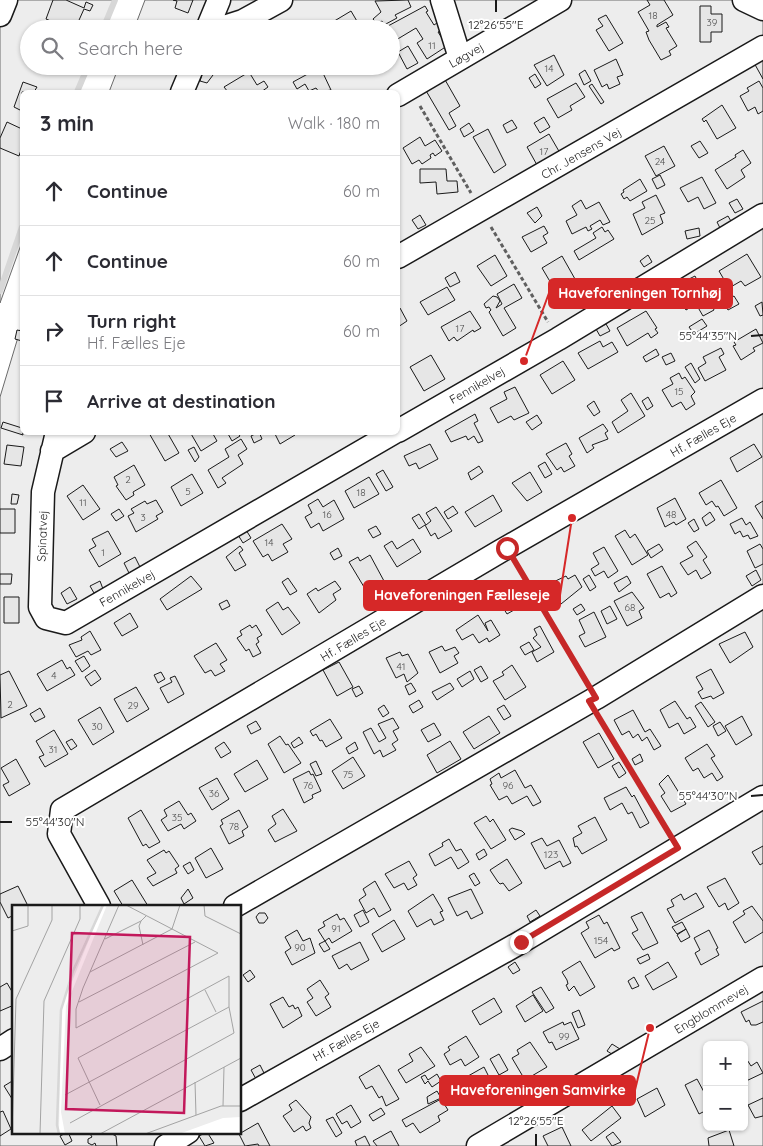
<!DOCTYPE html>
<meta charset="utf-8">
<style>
:root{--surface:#fff;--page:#f2f2f3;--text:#2b2b33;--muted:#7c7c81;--line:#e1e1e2}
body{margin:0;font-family:Quicksand,sans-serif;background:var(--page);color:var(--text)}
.controls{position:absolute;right:15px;bottom:15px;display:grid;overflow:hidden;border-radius:8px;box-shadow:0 1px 4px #0004}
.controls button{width:45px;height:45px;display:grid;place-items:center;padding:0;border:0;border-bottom:1px solid var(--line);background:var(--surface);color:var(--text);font:25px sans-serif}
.stop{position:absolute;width:15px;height:15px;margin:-11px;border:4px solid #c62828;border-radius:50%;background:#fff}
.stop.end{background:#c62828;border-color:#fff;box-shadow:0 1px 5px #0008}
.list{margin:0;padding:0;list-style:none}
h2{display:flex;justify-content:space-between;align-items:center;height:65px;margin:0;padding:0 20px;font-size:21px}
h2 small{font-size:16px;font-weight:400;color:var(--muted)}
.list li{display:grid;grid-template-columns:32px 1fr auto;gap:15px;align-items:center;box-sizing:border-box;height:70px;padding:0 20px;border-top:1px solid var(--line)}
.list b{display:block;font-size:19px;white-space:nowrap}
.list p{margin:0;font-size:16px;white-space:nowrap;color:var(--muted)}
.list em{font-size:16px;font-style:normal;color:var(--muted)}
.icon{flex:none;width:28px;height:28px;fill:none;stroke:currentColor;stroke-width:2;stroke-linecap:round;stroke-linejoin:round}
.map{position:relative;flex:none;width:763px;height:1146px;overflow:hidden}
.search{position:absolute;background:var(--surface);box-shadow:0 1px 4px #0004;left:20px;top:20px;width:380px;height:55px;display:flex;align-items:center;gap:12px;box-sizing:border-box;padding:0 18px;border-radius:28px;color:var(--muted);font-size:19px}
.panel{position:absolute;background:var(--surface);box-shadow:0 1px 4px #0004;left:20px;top:90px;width:380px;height:345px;border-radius:8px}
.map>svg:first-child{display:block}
.built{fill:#ededed;stroke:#6a6a6a;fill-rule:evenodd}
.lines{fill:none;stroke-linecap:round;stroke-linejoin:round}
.stream{stroke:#d7d7d7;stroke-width:6}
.building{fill:#e6e6e6;stroke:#1a1a1a}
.minor-casing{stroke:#1a1a1a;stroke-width:25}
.path{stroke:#5f5f5f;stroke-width:3;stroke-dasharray:4 2.5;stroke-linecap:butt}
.minor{stroke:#fff;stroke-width:22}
.route{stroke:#c62828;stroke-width:6}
.ticks{fill:none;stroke:#1a1a1a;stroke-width:2}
.labels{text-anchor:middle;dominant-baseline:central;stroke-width:4;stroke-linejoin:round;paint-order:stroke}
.number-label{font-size:10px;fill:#4d4d4d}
.street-label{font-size:12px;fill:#1a1a1a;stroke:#fff}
.inset-river{fill:none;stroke:#d7d7d7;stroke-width:2.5}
.inset-road{fill:none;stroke:#a3a3a3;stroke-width:1}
.view{fill:#c2185b;fill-opacity:0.15;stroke:#c2185b;stroke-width:2.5}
.inset-edge{fill:none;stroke:#1a1a1a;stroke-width:2.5}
.ticks-label{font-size:12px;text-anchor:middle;fill:#1a1a1a;stroke:#fff;stroke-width:4;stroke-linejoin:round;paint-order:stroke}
.leader{fill:none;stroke:#d62828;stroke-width:2}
.callout-dot{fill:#d62828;stroke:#fff;stroke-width:2}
.callout{fill:#d62828;stroke:#d62828;stroke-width:2}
.callout-label{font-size:14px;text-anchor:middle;font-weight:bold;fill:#fff}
</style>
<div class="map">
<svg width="763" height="1146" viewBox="0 0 763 1146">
<rect width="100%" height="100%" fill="#fff"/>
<!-- built -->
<path class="built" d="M0,0H116L105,29H29V66H90L79,92H22V242L0,303Z
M145,0H763V1146H0V397L22,324V432H398V92H109L119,66H391V29H134ZM14,906H240V1132H14ZM707,1045H744V1127H707Z"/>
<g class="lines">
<!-- stream -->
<path class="stream" d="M103,29L115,0
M77,92L88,66
M0,291L22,227"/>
</g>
<!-- building -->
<path class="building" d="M53,0H66L84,8L86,2L93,5L90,11L84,9L75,29H70L46,19Z
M173,0H193L188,13L175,8L177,1Z
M408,0L411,7L395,15L397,18L384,25L382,21L377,24L373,19L381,12L375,1Z
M647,0H664L673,15L657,25V27L666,22L669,27L666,28L677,46L669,51L671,55L661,60L649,40L646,32L649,31L638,12L650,5Z
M425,6L428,11L426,12L434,25L437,23L442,30L438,32L447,46L427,59L417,43L423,39L416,28L396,40L391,29L388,26Z
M700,6H711V14H722V32H711V42H700Z
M351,11L361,28L335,29L331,23Z
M606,15L623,43L609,51L596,30L603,26L598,19Z
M408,46L418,63L407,69L398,52Z
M554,55L564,75L547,86L534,65Z
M616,59L623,75L617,77L620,84L609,89L607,84L602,87L594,70Z
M763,60V79L753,61Z
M315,70L317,74L322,71L331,90L319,92L316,88L309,91L305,84L297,89L293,82Z
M585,70L591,81L584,85L579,74Z
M203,71L213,75L207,83L200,81Z
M249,72L257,85L264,81L268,87L261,92H228L224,87Z
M535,74L541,84L535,88L529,78Z
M444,78L460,106L449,113L456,126L449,130L425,89Z
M759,81L763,88V111L758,114L755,107L748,111L740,96L749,91L747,88Z
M23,82L37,87L34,92H22V111L14,107Z
M576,83L585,97L570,106L572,110L558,118L547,99Z
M592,84L604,102L601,104L589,86Z
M722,105L736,128L717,139L706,120L704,122L702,119Z
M544,117L550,127L540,133L534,123Z
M512,120L517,128L507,133L503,125Z
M7,122L22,129V147L19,156L0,148V138Z
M469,123L474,131L464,137L460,129Z
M488,129L506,165L494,173L473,137Z
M549,134L560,153L537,165L527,147Z
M420,137L425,146L435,140L442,151L435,156L433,153L430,155L431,158L422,164L419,160L412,164L403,148Z
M700,141L708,153L699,158L691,146Z
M664,146L675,166L656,176L645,156Z
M743,150L751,163L741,170L745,177L727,189L715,170L736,157L735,155Z
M420,169H446L447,181H457L458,192L437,194L436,182L420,183Z
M660,175L665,185L657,189L652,179Z
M702,177L716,203L704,209L698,197L688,202L680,188Z
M640,179L647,191L630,201L627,197L624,199L621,194L624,192L623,190Z
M656,195L665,213L660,215L663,223L642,235L633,214L645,208L642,202Z
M737,199L743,209L735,213L729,203Z
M581,200L586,209L599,202L610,222L603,225L600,220L590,226L592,229L588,231L586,227L572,234L566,221L577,215L572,206Z
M537,207L542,216L535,223L527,213Z
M420,215L426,225L418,229L412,220Z
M728,216L732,223L721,230L717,222Z
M544,226L548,233L543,236L547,243L531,252L522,237Z
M602,227L605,232L608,230L614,239L579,260L574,251L596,238L593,233Z
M699,228L700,236L687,239L685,231Z
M747,254L761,277L745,286L741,281L729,288L719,271Z
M495,255L507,276L491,286L477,266Z
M648,255L652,262L644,267L640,261Z
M562,256L575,279L555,290L542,268Z
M455,272L460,282L450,287L445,278Z
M695,276L700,286L704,285L714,310L703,316L696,304L686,310L679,298L685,295L679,284Z
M514,284L522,298L504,308L516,328L503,336L489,312L491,310L489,307L486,308L484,304L493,296L497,297L500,301L496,308L502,304L497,294Z
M447,287L455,300L428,315L420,302Z
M734,296L739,304L728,310L723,302Z
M762,302L763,315L760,316L755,306Z
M400,308L407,321L398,327V309Z
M470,311L481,328L474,332L473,330L457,341L454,337L449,341L441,327Z
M646,311L657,328L655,329L658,333L651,338L648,333L627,346L617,328Z
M702,319L707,326L694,334L689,327Z
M606,324L610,331L600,336L596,329Z
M756,329L763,343L753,348L755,351L741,360L733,346L736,345L734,342Z
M17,330L22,331V341L15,339Z
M600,341L603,347L612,342L618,352L588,369L578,353Z
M721,348L724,354L719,357L726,370L705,381L698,368L706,363L703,357Z
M656,349L659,355L646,362L643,357Z
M671,353L675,361L666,365L662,357Z
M431,355L445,379L424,391L410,367Z
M563,361L575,380L552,394L540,375Z
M691,363L700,379L695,383L685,367Z
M679,373L682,379L685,377L695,392L691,396L695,404L686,410L681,402L672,407L662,390L673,384L670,378Z
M515,387L529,413L514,420L511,416L498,423L490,408L507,399L504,392Z
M631,393L645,416L618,433L612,422L628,411L621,400Z
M648,397L653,406L647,410L642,401Z
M594,401L600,412L594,416L587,406Z
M475,414L478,421L474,423L483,441L478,443L474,436L468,440L466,436L451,442L445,431Z
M537,415L542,423L532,430L526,422Z
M3,422L22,428L23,435L1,428Z
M603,424L608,431L605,433L608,439L592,445L594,448L587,453L579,438Z
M167,432L179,453L165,461L149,433Z
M190,432H215L213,434L217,441L201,451Z
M227,432H237L240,436L232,441Z
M259,432L262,439L254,443L251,436Z
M274,432H293L295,435L280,444Z
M241,439L247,449L238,455L243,464L222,478L226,483L218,488L208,470L229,457L225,449Z
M122,442L128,451L116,457L110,449Z
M566,443L572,454L569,456L575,466L564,472L561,467L557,470L546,454Z
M430,444L438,459L419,469L416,463L409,466L404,456Z
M754,444L762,457L737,472L730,458Z
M7,445L24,447L21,466L4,464Z
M194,447L199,457L195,462L188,450Z
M545,462L552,474L545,478L538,466Z
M134,465L145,485L133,492L134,495L126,500L116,486L118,485L114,477Z
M479,466L483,472L471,480L468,473Z
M383,470L393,487L386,491L376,474Z
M530,472L542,492L527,501L512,483Z
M192,474L203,493L181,506L171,487Z
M369,477L379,494L354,508L345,491Z
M721,480L737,508L724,516L718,506L716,507L712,501L706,505L699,493Z
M83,485L100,509L83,520L67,496Z
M12,494L19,495L17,504H11Z
M493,495L502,511L475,527L465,512Z
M675,498L686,519L676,525L674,522L665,527L657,508Z
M318,499L323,507L334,500L344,519L323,531L319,523L311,528L305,517L312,513L308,505Z
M156,500L163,512L156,516L158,519L136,532L128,516L134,513L131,509L145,501L147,504Z
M763,501V519L755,506Z
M453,506L458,513L448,519L444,512Z
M436,507L452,531L438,539L435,533L431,536L425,525L419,529L412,518L419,514L426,525L431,521L426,513Z
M0,509H15V533H0Z
M119,509L124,516L116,521L111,514Z
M710,512L715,520L706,526L702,518Z
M742,518L746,525L750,522L758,536L750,539L748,535L743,537L740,531L735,534L730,524Z
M694,519L699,529L694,532L688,523Z
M282,524L292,539L283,544L288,552L272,561L268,554L263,557L253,541Z
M243,525L251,538L243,543L235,530Z
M376,526L381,534L373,538L368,530Z
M625,530L630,538L635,534L648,555L632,565L615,536Z
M108,531L121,554L99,567L89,550L96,546L92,539Z
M413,539L421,552L397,567L384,546L392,541L397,549Z
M696,541L707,557L703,560L711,573L701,579L696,570L688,575L680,563L693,556L687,547Z
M659,544L663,550L651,558L647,551Z
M760,544L763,549V564L755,568L747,551Z
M240,546L243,550L239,553L246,565L235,571L226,557Z
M604,547L618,571L608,578L604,571L595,576L591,569L599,564L593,553Z
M338,548L342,556L334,560L330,553Z
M370,555L384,581L367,592L349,562L358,557L360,561Z
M135,557L140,567L129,573L124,563Z
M662,566L677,593L671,597L669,593L660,598L647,574Z
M756,570L761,580L752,586L746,576Z
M0,574H12L11,584H0Z
M575,575L582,587L561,604L549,584L566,576L568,579Z
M589,575L596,587L590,591L583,579Z
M191,576L202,589L167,610L160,599Z
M627,576L631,583L619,592L614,583Z
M288,578L297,591L290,595L282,582Z
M100,581L103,589L94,593L90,586Z
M335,581L341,589L333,594L336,600L319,613L307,594L316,588L318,591Z
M521,585L528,598L513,607L514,610L507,614L497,598Z
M70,587L77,599L67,604L61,593Z
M632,592L644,608L639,611L642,618L627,626L614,601Z
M4,597H19V623H4Z
M227,600L230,606L222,610L219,604Z
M278,602L283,610L288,607L300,623L282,635L266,610Z
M581,604L585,610L577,615L573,609Z
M610,606L617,619L607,624L601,611Z
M594,612L606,637L585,647L579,636L585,633L579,620Z
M130,613L138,627L122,636L114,623Z
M478,615L488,631L485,623L491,620L500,635L489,642L487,638L479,643L473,634L462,640L456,630Z
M250,625L252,628L256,625L262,635L257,638L259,642L256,644L261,653L253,657L249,649L246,651L237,638L242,635L240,631Z
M540,626L554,652L537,662L532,652L541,647L533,638L537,635L534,629Z
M90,631L101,650L91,655L88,651L76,657L69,645L82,640L81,637Z
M745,632L753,647L730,663L719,644Z
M529,642L534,650L525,655L520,647Z
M216,643L227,660L220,664L225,671L215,676L211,670L205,673L194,656Z
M442,646L445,651L455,647L459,653L454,656L458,663L440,673L429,652Z
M400,652L402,656L408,654L418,673L407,682L404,674L396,678L386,658Z
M84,656L90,666L82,672L75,661Z
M62,660L67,669L70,667L75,675L47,691L37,674Z
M339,662L353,687L337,696L323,670Z
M512,665L526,687L505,700L493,681L504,675L502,672Z
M481,666L488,678L481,682L474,670Z
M711,669L724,693L713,699L711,696L702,699L698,692L703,689L696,677Z
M95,670L101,679L91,686L85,677Z
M9,671L27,706L1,718L0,675Z
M470,671L474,679L462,687L457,679Z
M161,672L165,679L158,683L154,675Z
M175,676L184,694L168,703L160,688L172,682L170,678Z
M411,683L416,691L409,695L405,686Z
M450,683L454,689L437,700L432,692Z
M359,686L363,693L356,697L352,689Z
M136,687L149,709L127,722L114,699Z
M419,700L423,707L413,713L409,706Z
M675,701L687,719L690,717L696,727L684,734L678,723L669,728L660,710Z
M701,702L715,722L708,727L695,706Z
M384,705L389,713L383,717L378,709Z
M504,705L511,716L504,720L497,709Z
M100,707L114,732L93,745L78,720Z
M40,708L45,717L35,722L30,714Z
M633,710L645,732L650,729L661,746L654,750L647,737L642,741L638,734L633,738L629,731L622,735L614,720Z
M489,716L500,733L474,749L463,732Z
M742,716L752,735L736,745L725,726Z
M393,718L399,728L393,731L398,740L392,744L396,750L383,757L380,750L374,754L363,732L371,728L379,742L386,738L378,724Z
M330,719L342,738L326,747L322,740L320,741L316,734L313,736L310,731Z
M256,721L261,729L251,734L247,726Z
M720,722L726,731L718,736L713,726Z
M434,723L441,735L428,742L421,730Z
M54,730L68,754L45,767L39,757L44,755L36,741Z
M599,733L614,759L598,768L583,742Z
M280,736L286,745L288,744L301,763L284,773L268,744Z
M299,737L303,743L294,748L291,743Z
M72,739L77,746L71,750L66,742Z
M450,741L461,759L437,773L427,755Z
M224,742L231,752L221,758L215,748Z
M355,742L358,749L349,754L346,748Z
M707,744L715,756L711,758L723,777L717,781L712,773L704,778L698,768L693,771L685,758Z
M640,754L643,761L635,765L632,759Z
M353,757L365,776L343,789L332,771Z
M16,759L30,784L9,796L3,785L9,782L1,768Z
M257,760L268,779L245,792L234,774Z
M316,761L322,774L316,776L310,764Z
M619,762L626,773L619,778L612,766Z
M515,770L525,788L531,785L541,802L533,806L527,796L512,804L507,796L499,800L490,785L492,784L490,779L499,773L501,778Z
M309,771L311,775L313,774L321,791L312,795L313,798L304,803L293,779Z
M668,775L686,804L671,812L661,796L665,793L659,784Z
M217,778L229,799L212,810L199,788Z
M626,787L632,797L634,795L649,823L640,828L632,812L628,814L622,803L610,810L604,798Z
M179,801L188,815L191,813L196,821L184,829L181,824L168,831L161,820L167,816L164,810Z
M283,809L297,831L275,842L268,830L276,824L272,816Z
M141,810L160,842L149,848L146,844L143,846L128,818Z
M239,810L248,827L242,831L244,836L229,844L220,826L223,824L221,820Z
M486,816L490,822L493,819L506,840L491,849L474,823Z
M595,817L607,840L582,854L577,846L575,847L573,838L582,833L578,826Z
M512,828L522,831L525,834L515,840L509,830Z
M542,838L547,846L559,840L571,863L563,867L560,861L545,869L531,843Z
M449,839L456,851L461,849L469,862L458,869L451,857L435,866L429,854L443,846L442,843Z
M763,846V863L760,865L752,852Z
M211,848L223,869L206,878L195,858Z
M484,849L487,855L479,860L476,854Z
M164,850L166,853L169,851L179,866L175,869L177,873L153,886L147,878L156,873L147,860Z
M507,859L522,883L509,891L503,883L500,884L498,882L490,870Z
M409,861L417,875L413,878L417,885L408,890L404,883L394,888L385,874Z
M190,862L194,870L188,874L183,866Z
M474,873L480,883L475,886L469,876Z
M725,878L739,903L728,910L725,903L719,907L707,887Z
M132,880L148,906H123L114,891Z
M375,881L391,910L379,917L374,908L366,913L359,900L366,895L363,889Z
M18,886L28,906H14V915L8,918L0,902V894Z
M188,889L193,898L184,904L181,898Z
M471,889L483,913L471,919L467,911L457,916L448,898Z
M696,893L704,907L675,923L667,909L674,906L671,900L681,894L684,900Z
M433,894L443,911L440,912L444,920L434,925L431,919L417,927L408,911Z
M752,906L763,921V932L745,943L733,922L745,914L743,911Z
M363,910L369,922L360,927L354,915Z
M536,910L540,916L530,922L527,916Z
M642,912L658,943L643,950L632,933L638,930L631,917Z
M259,913H265L268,918L264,923H259L256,917Z
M337,914L340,920L344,918L352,931L332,943L329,938L325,941L330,949L324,952L319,944L325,941L318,930L325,926L323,922Z
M599,915L604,924L607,922L620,948L614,951L612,948L595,958L581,933L589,928L586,922Z
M394,920L405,939L382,952L372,934Z
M682,922L686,929L677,934L672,927Z
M686,929L690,937L681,942L677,935Z
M297,930L303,941L310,938L315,953L292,965L285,952L291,948L285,937Z
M709,930L718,948L716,949L719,955L701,965L695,953L700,950L694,938Z
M360,942L369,960L351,970L347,964L339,969L332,956Z
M648,954L650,959L640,964L637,959Z
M580,961L595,987L580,996L574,986L569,991L566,985L568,984L567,980L562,972Z
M515,962L520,970L513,974L508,967Z
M668,962L677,977L653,990L645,976Z
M250,970L255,977L248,982L243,975Z
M634,977L639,986L632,989L628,981Z
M320,980L329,994L325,997L331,1007L316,1016L307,1002L313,998L307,989Z
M7,983L14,995V1005L0,1011V987Z
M541,987L554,1008L546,1013L532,992Z
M533,995L543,1011L525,1022L516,1006Z
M283,997L289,1007L293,1005L295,1009L298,1007L302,1016L283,1028L270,1004Z
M494,998L502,1012L480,1025L472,1011Z
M763,1001V1022L756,1025H751L749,1020L746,1022L741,1012Z
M579,1010L585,1025L578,1028L572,1013Z
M563,1022L564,1025L571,1022L579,1039L556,1050L552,1042L549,1043L543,1032Z
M466,1036L479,1057L465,1066L461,1059L450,1065L444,1054L450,1050L448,1047Z
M530,1042L547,1067L525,1080L512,1058L519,1054L517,1050Z
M612,1044L620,1049L615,1056L607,1051Z
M421,1047L435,1066L406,1083L398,1070L413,1061L409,1054Z
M499,1054L508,1070L499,1075L490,1059Z
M744,1055L751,1066L757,1062L763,1073L744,1082Z
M260,1065L265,1075L256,1079L251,1070Z
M379,1065L399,1099L386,1106L382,1096L379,1098L372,1086L366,1089L359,1077Z
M484,1067L489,1077L485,1078L492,1092L469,1104L463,1091L466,1089L461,1080Z
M437,1074L441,1081L432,1087L428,1081L425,1084L421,1077L425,1075L428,1080Z
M697,1079L704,1092L707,1090V1110L699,1114L685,1085Z
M14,1080V1102L4,1086Z
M657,1088L665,1105L645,1117L637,1099Z
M437,1091L441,1098L428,1104L427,1097Z
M763,1098V1116L755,1118L748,1105Z
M441,1099L448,1110L438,1116L440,1121L420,1133L413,1123L406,1127L402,1120Z
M296,1100L311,1117L309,1123L311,1128L306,1131L303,1126L294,1132L283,1116L292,1110L289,1105Z
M351,1105L361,1122L351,1128L347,1121L342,1124L336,1114Z
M612,1106L621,1118L591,1141L582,1130Z
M381,1108L385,1114L373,1121L369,1115Z
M3,1111L11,1129L0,1136V1112Z
M333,1117L342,1133L336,1137L326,1120Z
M258,1123L270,1146H259L258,1144L245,1146L239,1134Z
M562,1127L571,1146H548L543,1136Z
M729,1130L734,1146H709L708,1138Z
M391,1131L399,1146H377L373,1141Z
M68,1132L72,1141L65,1145L60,1136Z
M89,1132H108L116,1136L117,1146H96L95,1143L92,1145L88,1143V1139L92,1137Z
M207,1132L214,1143L205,1146L199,1136Z
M613,1132L621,1142L612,1146L606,1137Z
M365,1136L370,1146H357L355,1141Z"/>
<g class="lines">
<!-- minor casing -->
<g class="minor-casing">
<path id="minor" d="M442,0L460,58
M744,0L763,9
M0,15L6,0
M207,29L219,0
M218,29L243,21L281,0
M182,92L193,66
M398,95L560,0
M398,257L763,47
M398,431L558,339L763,215
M57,432L43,492L40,607L46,618L66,623L395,432
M52,451L84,432
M99,906L59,834L62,810L499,552L763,400
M235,906L596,698L763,596
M0,1049L14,1040
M240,1100L521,942L763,797
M166,1146L188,1132
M478,1146L763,978"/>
</g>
<!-- path -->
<path class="path" d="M420,106L471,193
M491,227L548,322
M517,566L586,681
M600,719L667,831"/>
<!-- minor -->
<use href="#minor" class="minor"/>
</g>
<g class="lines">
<!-- route -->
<path class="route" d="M507,548L596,698L589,701L678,848L521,942"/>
</g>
<!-- ticks -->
<path class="ticks" d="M496,0V12M751,336L763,335M751,796L763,795M0,822H12M536,1134V1146"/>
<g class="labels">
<!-- number labels -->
<g class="number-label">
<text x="653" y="15">18</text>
<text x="712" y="22">39</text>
<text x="432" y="45">11</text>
<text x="549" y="68">14</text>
<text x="544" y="151">17</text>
<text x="660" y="161">24</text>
<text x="650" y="220">25</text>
<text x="460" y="328">17</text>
<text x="679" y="391">15</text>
<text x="128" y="479">2</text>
<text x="188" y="491">5</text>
<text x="361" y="492">18</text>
<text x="83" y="502">11</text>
<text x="327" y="514">16</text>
<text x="671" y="514">48</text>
<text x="143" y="517">3</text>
<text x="269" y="542">14</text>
<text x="103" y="552">1</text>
<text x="630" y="607">68</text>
<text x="401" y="666">41</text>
<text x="54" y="675">4</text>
<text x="10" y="704">2</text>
<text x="133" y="705">29</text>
<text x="97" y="726">30</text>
<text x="53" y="749">31</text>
<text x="348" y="774">75</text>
<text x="308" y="785">76</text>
<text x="508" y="785">96</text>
<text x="214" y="793">36</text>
<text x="177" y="817">35</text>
<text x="234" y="826">78</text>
<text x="551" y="854">123</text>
<text x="336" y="928">91</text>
<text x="601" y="940">154</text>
<text x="300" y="947">90</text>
<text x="564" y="1036">99</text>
</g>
<!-- street labels -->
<g class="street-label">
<text transform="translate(466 55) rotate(-30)">Løgvej</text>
<text transform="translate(581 153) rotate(-30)">Chr. Jensens Vej</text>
<text transform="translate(477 385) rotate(-30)">Fennikelvej</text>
<text transform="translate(703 435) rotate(-30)">Hf. Fælles Eje</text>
<text transform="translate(42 536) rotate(-88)">Spinatvej</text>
<text transform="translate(127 588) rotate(-30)">Fennikelvej</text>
<text transform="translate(353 639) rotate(-31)">Hf. Fælles Eje</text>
<text transform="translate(711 1009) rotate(-31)">Engblommevej</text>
<text transform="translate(346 1040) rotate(-29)">Hf. Fælles Eje</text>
</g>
</g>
<!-- overview -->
<g transform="translate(12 905)">
<rect width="229" height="229" fill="#fff"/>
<path d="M0,0H91L49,104L47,229H0ZM95,0H229V212L211,213L167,229H53L49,207L54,101Z" fill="#ededed"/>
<path class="inset-river" d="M47,229L45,220L49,105L61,66L91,0"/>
<path class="inset-road" d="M107,0L71,83L64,104V123L206,48L114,0M192,0L193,11L229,29M129,16L127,21L131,40M0,26L16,21V0M93,34L129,16L134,11M78,67L160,24L168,0M193,85L204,107M67,97L183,37M183,177L184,210M53,190L217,102M211,201L212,162M58,218L222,128L217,102V71L66,153L88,200M0,229L4,94L40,15V0M28,229L32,96L68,14V0M88,229L229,153M133,229L209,201H229"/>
<path class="view" d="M60,28L178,32L172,208L54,204Z"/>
<rect width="229" height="229" class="inset-edge"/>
</g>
<g class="ticks-label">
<text x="496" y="29">12°26'55"E</text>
<text x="708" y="340">55°44'35"N</text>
<text x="708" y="800">55°44'30"N</text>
<text x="55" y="826">55°44'30"N</text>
<text x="536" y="1125">12°26'55"E</text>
</g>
<!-- callouts -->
<path class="leader" d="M524 361L549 293M572 518L560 595M650 1028L635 1090"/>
<g class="callout-dot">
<circle cx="524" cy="361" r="5"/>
<circle cx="572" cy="518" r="5"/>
<circle cx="650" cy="1028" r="5"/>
</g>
<g class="callout">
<rect x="549" y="279" width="183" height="29" rx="5"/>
<rect x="364" y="581" width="196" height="29" rx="5"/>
<rect x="440" y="1076" width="195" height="29" rx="5"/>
</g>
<g class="callout-label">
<text x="640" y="298">Haveforeningen Tornhøj</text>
<text x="462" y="600">Haveforeningen Fælleseje</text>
<text x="538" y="1095">Haveforeningen Samvirke</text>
</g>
</svg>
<div class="controls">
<button>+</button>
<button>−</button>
</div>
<div class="stop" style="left:507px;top:548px"></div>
<div class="stop end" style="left:521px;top:942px"></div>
<div class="search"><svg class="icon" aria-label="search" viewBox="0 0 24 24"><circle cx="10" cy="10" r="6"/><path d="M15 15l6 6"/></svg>Search here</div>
<section class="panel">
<h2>3 min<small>Walk · 180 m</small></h2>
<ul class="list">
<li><svg class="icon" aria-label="ahead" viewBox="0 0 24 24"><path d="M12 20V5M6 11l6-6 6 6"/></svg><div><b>Continue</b></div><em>60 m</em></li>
<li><svg class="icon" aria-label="ahead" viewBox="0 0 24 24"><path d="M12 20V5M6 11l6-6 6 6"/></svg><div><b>Continue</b></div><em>60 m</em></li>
<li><svg class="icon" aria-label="right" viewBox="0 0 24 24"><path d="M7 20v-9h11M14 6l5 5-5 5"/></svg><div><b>Turn right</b><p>Hf. Fælles Eje</p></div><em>60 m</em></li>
<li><svg class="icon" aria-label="arrive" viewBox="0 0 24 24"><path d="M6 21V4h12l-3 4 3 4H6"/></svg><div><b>Arrive at destination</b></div></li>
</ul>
</section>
</div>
